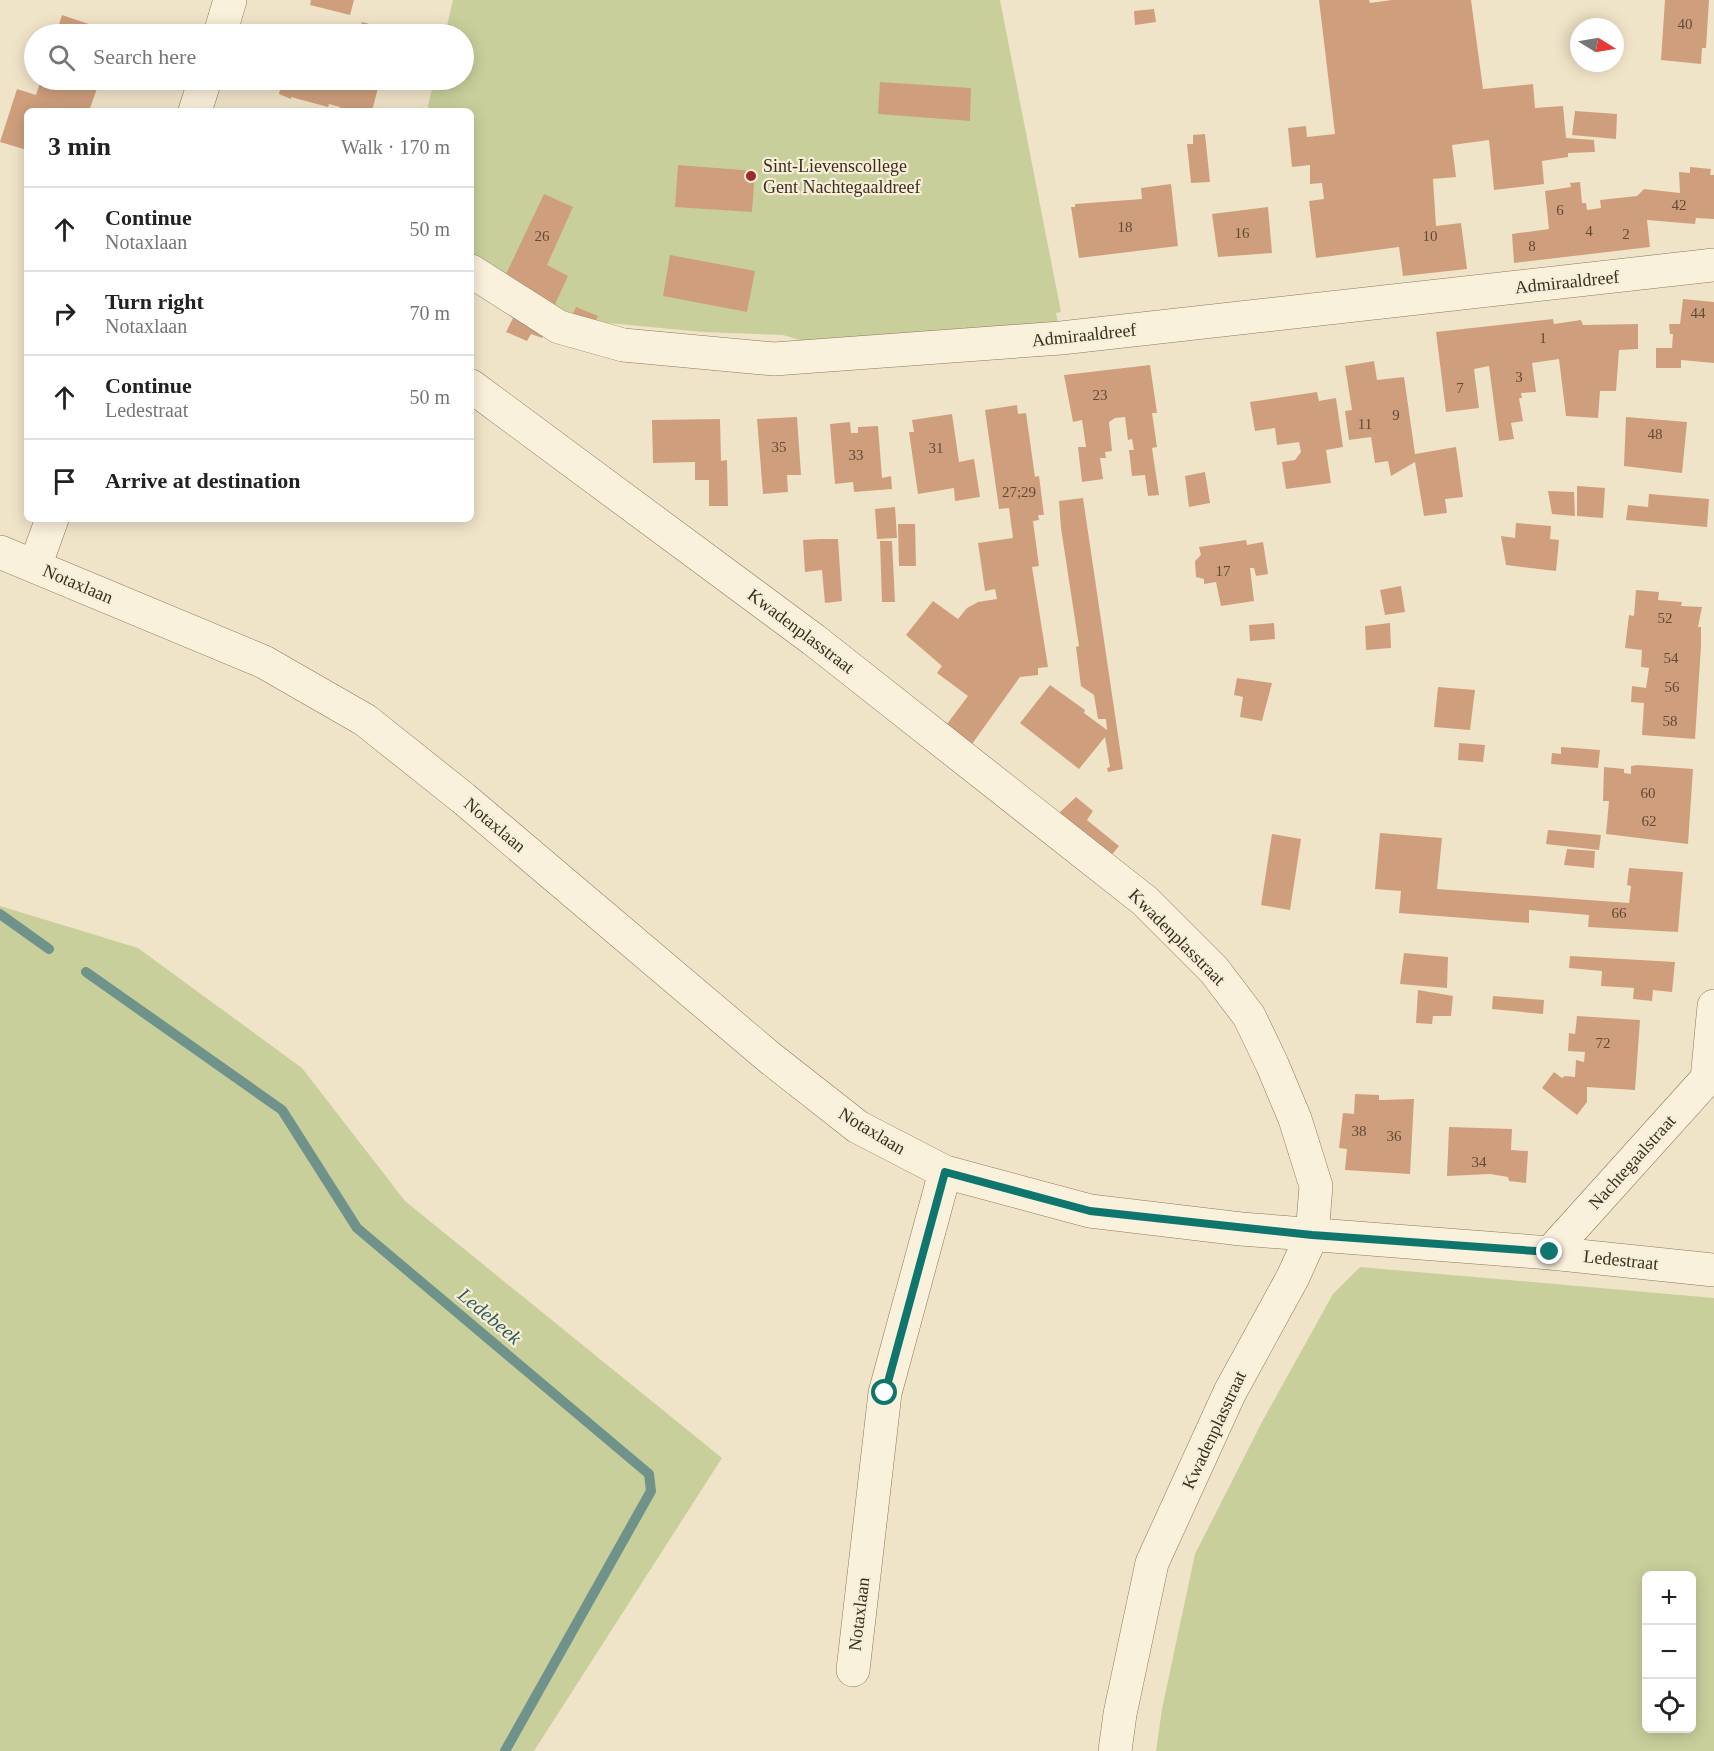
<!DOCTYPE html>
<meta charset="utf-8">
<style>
:root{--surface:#fff;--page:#f2f2f2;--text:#222;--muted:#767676;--line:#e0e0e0}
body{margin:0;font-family:Georgia,serif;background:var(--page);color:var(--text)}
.controls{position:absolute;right:18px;bottom:18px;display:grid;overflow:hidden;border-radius:9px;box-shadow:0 3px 15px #0003}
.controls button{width:54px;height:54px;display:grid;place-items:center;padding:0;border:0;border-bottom:2px solid var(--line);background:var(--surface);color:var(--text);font:30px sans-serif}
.compass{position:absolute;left:1570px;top:18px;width:54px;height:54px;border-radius:50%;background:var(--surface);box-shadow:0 3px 15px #0003;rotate:101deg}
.stop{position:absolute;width:18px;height:18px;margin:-14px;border:4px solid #0f766e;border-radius:50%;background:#fff}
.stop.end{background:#0f766e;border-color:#fff;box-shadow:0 2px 6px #0008}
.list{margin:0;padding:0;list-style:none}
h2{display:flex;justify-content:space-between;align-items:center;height:78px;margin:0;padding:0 24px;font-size:26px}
h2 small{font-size:20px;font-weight:400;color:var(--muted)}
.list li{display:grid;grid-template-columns:39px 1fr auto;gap:18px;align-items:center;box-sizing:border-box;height:84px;padding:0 24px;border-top:2px solid var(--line)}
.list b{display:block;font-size:22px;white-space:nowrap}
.list p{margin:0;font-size:20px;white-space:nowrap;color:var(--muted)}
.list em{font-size:20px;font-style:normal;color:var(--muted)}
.icon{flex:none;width:33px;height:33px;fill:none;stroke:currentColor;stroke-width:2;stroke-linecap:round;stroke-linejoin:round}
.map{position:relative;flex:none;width:1714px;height:1751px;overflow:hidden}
.search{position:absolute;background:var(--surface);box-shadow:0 3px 15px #0003;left:24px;top:24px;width:450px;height:66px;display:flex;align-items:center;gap:15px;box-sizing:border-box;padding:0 21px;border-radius:33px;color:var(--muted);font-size:22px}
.panel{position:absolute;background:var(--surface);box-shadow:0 3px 15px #0003;left:24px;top:108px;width:450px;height:414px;border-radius:9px}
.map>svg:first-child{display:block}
.green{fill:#c9cf9b;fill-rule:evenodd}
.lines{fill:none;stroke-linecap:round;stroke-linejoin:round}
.stream{stroke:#6f938a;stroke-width:10}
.building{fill:#cf9f7d}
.minor-casing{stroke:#8d765c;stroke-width:34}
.minor{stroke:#faf1dc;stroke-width:33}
.route{stroke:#0f766e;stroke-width:8}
.poi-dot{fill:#9e2a2b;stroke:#f7eed8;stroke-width:2}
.labels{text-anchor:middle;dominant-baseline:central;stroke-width:4.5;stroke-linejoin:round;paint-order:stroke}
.number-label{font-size:15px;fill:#624a37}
.poi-label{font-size:18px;fill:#3d2e20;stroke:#f7eed8;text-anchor:start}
.street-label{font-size:18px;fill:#3d2e20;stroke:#f7eed8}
.water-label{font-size:20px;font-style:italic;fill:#2f5d5a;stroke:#f7eed8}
</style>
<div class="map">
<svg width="1714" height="1751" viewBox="0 0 1714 1751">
<rect width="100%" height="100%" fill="#f0e4c8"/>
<!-- green -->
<path class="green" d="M453,0H1000L1061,312L1056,313L1061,338L847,354L783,335L703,332L565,319L471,266V111H427L434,80H464V34H445Z
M0,906L138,948L302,1068L405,1201L722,1458L534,1751H0Z
M1360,1267L1714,1298V1751H1156L1162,1709L1195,1554L1263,1420L1333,1294ZM1646,1576H1692V1728H1646Z"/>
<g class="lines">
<!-- stream -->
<path class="stream" d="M0,914L49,949
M86,972L282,1110L357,1228L649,1474L651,1491L505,1751"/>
</g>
<!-- building -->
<path class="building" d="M311,0H354L350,15L310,5Z
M1319,0H1369L1370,3L1392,0H1471L1483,89L1533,84L1535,108L1563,106L1566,138L1594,140L1595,152L1568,153V157L1542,161L1544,184L1494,190L1489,140L1452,145L1456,177L1433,179L1436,226L1461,223L1467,269L1403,276L1399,247L1316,258L1309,201L1324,199L1322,183L1310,184V165L1292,167L1288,128L1306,126L1307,137L1335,134Z
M1665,0H1709L1706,48H1702L1701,64L1661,60Z
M1154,9L1156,22L1135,25L1134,11Z
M62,15L118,34H56Z
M362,22L405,34H358Z
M41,80H100L89,111H27V150L0,142L17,89L36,95Z
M282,80H363L379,84L372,111H339L340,107L329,104L328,107L291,97V99L279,94Z
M406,80H425L427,84L409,89Z
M880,82L971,88L970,121L878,114Z
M1575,111L1617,114L1616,139L1572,135Z
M1205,134L1210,182L1191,183L1187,144H1193V135Z
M678,165L755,171L752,212L675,207Z
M1690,167L1711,169L1710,175H1714V219L1696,218L1695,224L1647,220L1650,247L1514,263L1512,234L1549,229L1545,191L1571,187L1570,183L1580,182L1582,203H1586L1587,210L1601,208L1600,200L1637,196L1644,189L1680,193L1679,172L1690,173Z
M1171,184L1178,246L1079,258L1071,207H1075V204L1142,199L1141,188Z
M544,194L573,207L547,265L568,276L551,313L499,289Z
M1268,207L1272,253L1218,257L1212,214Z
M670,255L755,271L747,312L663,296Z
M1683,299L1714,302V363L1681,360V368H1656V348H1672L1673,334H1670L1669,324H1680Z
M576,307L598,316L591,332L569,322Z
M513,318L544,333L542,338L531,334L527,341L506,332Z
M1553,319L1554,324L1581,320L1583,325L1638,324V349L1619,350L1616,391H1600L1598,418L1566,416L1559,359L1532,363L1536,392L1521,393L1522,398H1519L1523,421L1511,423L1514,439L1499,441L1489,366L1474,369L1479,408L1446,412L1436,332Z
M1374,361L1377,380L1404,377L1415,454L1456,447L1463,497L1445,499L1447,513L1424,516L1415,462L1391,476L1388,461L1375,463L1371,437L1349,440L1345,411L1352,410L1345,366Z
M1150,365L1157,413H1152L1157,447L1152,448L1159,495L1148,496L1145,475L1132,476L1129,450H1134L1132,439L1128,440L1125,417L1115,418L1109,422L1112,451L1105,452L1106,458H1100L1103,479L1082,482L1078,447H1086L1082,420L1073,422L1064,375Z
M1317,392L1319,401L1336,398L1343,447L1326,450L1331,483L1286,489L1282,462L1295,460L1301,452L1299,442L1277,445L1275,428L1255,431L1250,402Z
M1017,405L1018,414L1026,413L1035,477L1039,476L1044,515H1038L1039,520L1033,521L1039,566L1032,567L1048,667L1038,668V675L1020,677L972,744L947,724L968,696L937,673L942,666L906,635L933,601L958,619L967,608L978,602L997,599L995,589L985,591L978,543L1013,538L1009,508L999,509L985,410Z
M952,414L959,462L974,459L980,497L955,501L954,488L918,494L909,432H914L912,420Z
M797,417L801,475H787L788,492L763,494L757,419Z
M1626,417L1687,422L1682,473L1624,466Z
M720,419L721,461L727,460L728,506H709V480H695V462L653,463L652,420Z
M850,422L851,433H858V427L878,426L882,478L891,476L892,489L854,492L853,482L835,484L830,424Z
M1205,472L1210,503L1189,507L1185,476Z
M1577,486L1605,488L1603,518L1577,516Z
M1548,491L1574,492L1575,516L1552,514Z
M1649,494L1709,499L1707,527L1626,520L1628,505L1648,507Z
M1083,498L1123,769L1108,772L1107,768L1110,767L1105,737L1079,769L1020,723L1050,685L1085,710L1084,713L1107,730L1106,719H1098L1094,695L1081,686L1076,647L1079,646L1061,528L1059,501Z
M895,507L897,538L877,539L875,509Z
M1516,523L1551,526L1550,539L1559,540L1556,571L1506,565L1501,536L1515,538Z
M898,524H915L916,566H899Z
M820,539H838L842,601L825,603L822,570L805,572L803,540Z
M1246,540L1247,545L1263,542L1268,574L1256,576L1254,568H1250L1254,601L1221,606L1216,582L1204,584V579L1196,577L1195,561L1201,555L1199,547Z
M880,541H892L895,602H882Z
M1401,586L1405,612L1385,615L1380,590Z
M1636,590L1659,592L1658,600L1682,602L1681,606L1702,607L1698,627H1701V646L1695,739L1642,735L1644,703L1631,702L1632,686L1646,688L1649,668L1641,667L1642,650L1625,648L1629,615L1634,616Z
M1274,623L1275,639L1250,641L1249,625Z
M1390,623L1391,648L1366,650L1365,626Z
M1237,678L1272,683L1262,721L1240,717L1243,697L1234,695Z
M1438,687L1475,690L1470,730L1434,727Z
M1459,743L1485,745L1483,762L1458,760Z
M1561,747L1600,750L1598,768L1551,764L1552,753L1561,754Z
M1637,765L1693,769L1688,844L1606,834L1609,801H1603L1604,767L1624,769V773L1631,774V766Z
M1076,797L1093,811L1087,820L1119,846L1110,857L1058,814Z
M1548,830L1601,835L1599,850L1546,844Z
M1380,833L1442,838L1437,889L1629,903L1631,886L1627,885L1629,868L1683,872L1678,932L1588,927L1589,915L1529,910V923L1399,913L1401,891L1375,889Z
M1272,834L1301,839L1290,910L1261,905Z
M1567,849L1595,851L1594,868L1564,865Z
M1404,953L1448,957L1447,988L1400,984Z
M1570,956L1675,962L1672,992L1653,990L1652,1001L1633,999L1634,988L1601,986L1602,971L1569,968Z
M1418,990L1453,996L1451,1016H1433L1432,1024L1416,1023Z
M1493,996L1544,1000L1543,1014L1492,1009Z
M1577,1016L1640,1020L1635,1090L1587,1087V1102L1577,1115L1542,1088L1554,1072L1562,1078L1565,1076L1575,1077L1576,1060L1584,1062L1585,1052L1568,1051L1569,1033L1575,1034Z
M1355,1094L1379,1095V1100L1414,1099L1410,1174L1345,1170L1347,1149L1339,1148L1343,1113L1354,1114Z
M1449,1127L1512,1129L1511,1150L1528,1151L1526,1183L1509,1181L1508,1177L1490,1174L1447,1176Z"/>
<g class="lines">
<!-- minor casing -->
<g class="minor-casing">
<path id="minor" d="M220,34L230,0
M195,111L205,80
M471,271L559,327L623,345L774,359L1061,338L1714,265
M471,386L814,640L1145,901L1214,970L1249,1016L1272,1064L1295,1119L1316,1186L1312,1235L1293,1277L1230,1392L1152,1563L1120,1714L1115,1751
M0,552L264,662L365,720L463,798L770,1058L858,1127L945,1172L1090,1211L1241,1229L1550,1253L1714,1270
M35,566L52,519
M1707,1079L1714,1006
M1550,1253L1714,1071
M853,1670L885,1393L945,1172"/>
</g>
<!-- minor -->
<use href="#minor" class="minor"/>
</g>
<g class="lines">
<!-- route -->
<path class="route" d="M885,1393L945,1172L1090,1211L1312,1235L1550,1252"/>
</g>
<!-- markers -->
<circle class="poi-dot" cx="751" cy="176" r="6"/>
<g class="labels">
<!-- number labels -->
<g class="number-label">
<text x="1685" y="24">40</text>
<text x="1679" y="205">42</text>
<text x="1560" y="210">6</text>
<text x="1125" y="227">18</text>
<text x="1589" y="231">4</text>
<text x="1242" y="233">16</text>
<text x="1626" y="234">2</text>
<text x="542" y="236">26</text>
<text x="1430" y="236">10</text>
<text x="1532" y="246">8</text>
<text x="1698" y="313">44</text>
<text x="1543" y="338">1</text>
<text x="1519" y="377">3</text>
<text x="1460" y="388">7</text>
<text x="1100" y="395">23</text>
<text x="1396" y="415">9</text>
<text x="1365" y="424">11</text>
<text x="1655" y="434">48</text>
<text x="779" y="447">35</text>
<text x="936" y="448">31</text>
<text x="856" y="455">33</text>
<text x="1019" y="492">27;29</text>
<text x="1223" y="571">17</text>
<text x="1665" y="618">52</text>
<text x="1671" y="658">54</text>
<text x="1672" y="687">56</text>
<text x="1670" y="721">58</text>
<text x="1648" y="793">60</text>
<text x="1649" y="821">62</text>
<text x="1619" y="913">66</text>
<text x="1603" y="1043">72</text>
<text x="1359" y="1131">38</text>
<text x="1394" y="1136">36</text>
<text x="1479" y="1162">34</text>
</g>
<!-- poi labels -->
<g class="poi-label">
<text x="763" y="166">Sint-Lievenscollege<tspan x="763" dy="21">Gent Nachtegaaldreef</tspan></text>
</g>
<!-- street labels -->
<g class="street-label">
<text transform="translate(1567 282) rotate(-6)">Admiraaldreef</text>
<text transform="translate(1084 335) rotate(-6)">Admiraaldreef</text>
<text transform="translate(78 584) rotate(23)">Notaxlaan</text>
<text transform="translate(801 631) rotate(37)">Kwadenplasstraat</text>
<text transform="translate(495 825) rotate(40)">Notaxlaan</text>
<text transform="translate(1177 937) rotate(45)">Kwadenplasstraat</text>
<text transform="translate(872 1131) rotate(31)">Notaxlaan</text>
<text transform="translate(1632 1162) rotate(-48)">Nachtegaalstraat</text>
<text transform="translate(1621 1260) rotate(6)">Ledestraat</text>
<text transform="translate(1214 1430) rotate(-65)">Kwadenplasstraat</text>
<text transform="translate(859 1614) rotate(-83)">Notaxlaan</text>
</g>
<!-- water labels -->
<g class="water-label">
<text transform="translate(490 1316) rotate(40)">Ledebeek</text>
</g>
</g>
</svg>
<div class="controls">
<button>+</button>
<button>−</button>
<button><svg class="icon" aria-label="locate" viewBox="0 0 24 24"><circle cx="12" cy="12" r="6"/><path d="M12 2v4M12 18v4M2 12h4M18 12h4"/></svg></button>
</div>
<svg class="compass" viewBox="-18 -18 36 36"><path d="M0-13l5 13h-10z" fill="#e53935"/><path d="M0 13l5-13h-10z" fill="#767676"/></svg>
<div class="stop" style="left:885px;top:1393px"></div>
<div class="stop end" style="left:1550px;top:1252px"></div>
<div class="search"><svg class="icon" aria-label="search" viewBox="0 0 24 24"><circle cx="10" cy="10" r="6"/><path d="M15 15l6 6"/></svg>Search here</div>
<section class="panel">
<h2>3 min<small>Walk · 170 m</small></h2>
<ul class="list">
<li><svg class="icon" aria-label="ahead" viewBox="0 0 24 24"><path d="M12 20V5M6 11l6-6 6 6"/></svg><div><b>Continue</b><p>Notaxlaan</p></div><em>50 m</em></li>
<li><svg class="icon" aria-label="right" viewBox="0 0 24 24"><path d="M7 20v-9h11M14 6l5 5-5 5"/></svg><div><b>Turn right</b><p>Notaxlaan</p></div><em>70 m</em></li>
<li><svg class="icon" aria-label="ahead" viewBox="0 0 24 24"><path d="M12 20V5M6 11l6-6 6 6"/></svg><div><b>Continue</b><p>Ledestraat</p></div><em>50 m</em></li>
<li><svg class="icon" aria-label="arrive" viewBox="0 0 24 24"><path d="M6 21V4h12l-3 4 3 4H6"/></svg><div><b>Arrive at destination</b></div></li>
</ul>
</section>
</div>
